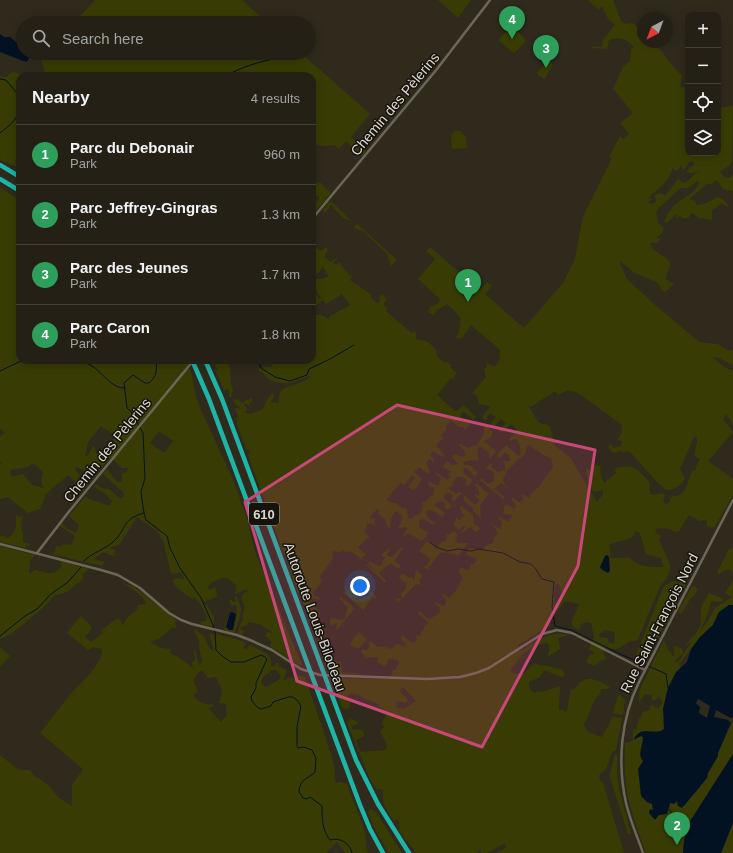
<!DOCTYPE html>
<meta charset="utf-8">
<style>
:root{--surface:#242016;--page:#2c281f;--text:#f1f3f6;--muted:#a3a3a1;--line:#413e35;--accent:#52cbd7}
body{margin:0;font-family:Helvetica,sans-serif;background:var(--page);color:var(--text)}
.controls{position:absolute;right:12px;top:12px;display:grid;overflow:hidden;border-radius:8px;box-shadow:0 2px 10px #0003}
.controls button{width:36px;height:36px;display:grid;place-items:center;padding:0;border:0;border-bottom:1px solid var(--line);background:var(--surface);color:var(--text);font:20px sans-serif}
.compass{position:absolute;left:637px;top:12px;width:36px;height:36px;border-radius:50%;background:var(--surface);box-shadow:0 2px 10px #0003;rotate:221deg}
.you{position:absolute;left:360px;top:586px;width:14px;height:14px;margin:-10px;border:3px solid #fff;border-radius:50%;background:#1a73e8;box-shadow:0 0 0 6px #1a73e833}
.badge{display:grid;place-items:center;width:26px;height:26px;border-radius:50%;background:var(--accent);color:#fff;font-size:13px;font-weight:700}
.pin{position:absolute;translate:-50% -33px;filter:drop-shadow(0 1px 2px #0008)}
.pin::after{content:'';position:absolute;top:21px;width:14px;height:12px;background:inherit;clip-path:polygon(0 0,100% 0,50% 100%)}
.list{margin:0;padding:0;list-style:none}
h2{display:flex;justify-content:space-between;align-items:center;height:52px;margin:0;padding:0 16px;font-size:17px}
h2 small{font-size:13px;font-weight:400;color:var(--muted)}
.list li{display:grid;grid-template-columns:26px 1fr auto;gap:12px;align-items:center;box-sizing:border-box;height:60px;padding:0 16px;border-top:1px solid var(--line)}
.list b{display:block;font-size:15px;white-space:nowrap}
.list p{margin:0;font-size:13px;white-space:nowrap;color:var(--muted)}
.list em{font-size:13px;font-style:normal;color:var(--muted)}
.icon{flex:none;width:22px;height:22px;fill:none;stroke:currentColor;stroke-width:2;stroke-linecap:round;stroke-linejoin:round}
.map{position:relative;flex:none;width:733px;height:853px;overflow:hidden}
.search{position:absolute;background:var(--surface);box-shadow:0 2px 10px #0003;left:16px;top:16px;width:300px;height:44px;display:flex;align-items:center;gap:10px;box-sizing:border-box;padding:0 14px;border-radius:22px;color:var(--muted);font-size:15px}
.panel{position:absolute;background:var(--surface);box-shadow:0 2px 10px #0003;left:16px;top:72px;width:300px;height:292px;border-radius:12px}
.map>svg:first-child{display:block}
.green{fill:#383c04;fill-rule:evenodd}
.water{fill:#021222;fill-rule:evenodd}
.lines{fill:none;stroke-linecap:round;stroke-linejoin:round}
.stream{stroke:#021222;stroke-width:1}
.tertiary{stroke:#6e6758;stroke-width:2.5}
.motorway{stroke:#1cb5a7;stroke-width:4.5}
.marked{fill:#c84878;fill-opacity:0.2;stroke:#c84878;stroke-width:3;stroke-linejoin:round}
.labels{text-anchor:middle;dominant-baseline:central;stroke-width:3;stroke-linejoin:round;paint-order:stroke}
.shield{fill:#16130d;stroke:#a19d95;stroke-width:1}
.shield-label{font-size:13px;font-weight:bold;fill:#dcd8cf}
.street-label{font-size:14px;fill:#dcd8cf;stroke:#16130d}
</style>
<div class="map">
<svg width="733" height="853" viewBox="0 0 733 853">
<rect width="100%" height="100%" fill="#302a1d"/>
<!-- green -->
<path class="green" d="M95,0H242L268,23H78L80,16Z
M438,0H471L458,18Z
M588,0H613L621,21L625,24L632,23L635,25L643,35V42H654L664,54L668,61L682,76L680,86L685,88L688,93V153H718V108L733,106L732,161L731,164L720,172L724,177L728,178L733,175V191L723,189L717,180L711,184H707L689,199L695,201L696,205L704,204L718,197L723,199L728,205L727,207L721,203L717,207L712,210V220L699,218L692,213L688,218H681L682,215L675,219L678,215L676,214L668,222L665,223L664,221C667,215 671,208 677,203C684,197 697,193 699,181H697L688,188H683L679,189L659,208L656,212L658,222C662,227 664,226 663,233L656,237L660,239L659,242L655,243L652,242L650,244C655,255 670,257 670,264C670,269 666,274 666,279L674,284L665,292L661,289L658,283L633,272L628,267L619,261L627,279L654,304L699,342L718,344L728,351L733,350V365L719,358L712,357L724,367L733,371V425L726,414L723,419L733,432L708,461L733,479V495L714,528L707,526V521L705,520L700,521L689,515L679,531L675,532L669,529L658,528L655,530L656,533L661,536L659,540L670,564V569L667,578L660,586L637,641C622,639 626,654 606,647L603,652L606,659L600,661L595,666L587,663L586,662L590,655L594,654V652L589,649L594,637L591,623L587,622L581,624L579,630L572,626C571,618 577,612 579,604L565,601L558,610L550,614L549,616L551,625L518,645L521,651C535,641 551,630 569,635L558,638L560,649L547,657C549,652 551,648 547,643C531,644 519,657 511,670V673L523,674L534,663L542,666L544,665L562,670L565,674L564,676L561,677L544,670L540,677L529,682C528,687 530,691 534,693L539,691L542,692L560,686L559,709L566,712L567,711L571,689L574,690C586,673 593,678 610,687L607,689H601L600,694L595,699L584,725L588,732L602,737C605,730 610,724 612,717L622,718L616,750L612,752L606,769L599,775L600,780L603,783L624,853H496L506,848V845L504,844L487,853H481L480,849L478,853H416L399,831V822L397,819L394,821C387,810 381,803 383,790L376,789L370,779L347,723L349,720L351,719L358,722L357,724L351,726L353,730L360,729L364,733V736L356,740L360,752L385,750L387,747V745L380,731L385,727L382,723L386,714L377,704L372,701L366,700L359,695L350,693L347,697C349,702 352,705 348,709L343,708L336,693V687L342,678L390,679L393,670H396L399,661L389,658L385,667L377,662L378,658L368,657L366,659L361,651L363,649L366,651L370,647L369,644L370,641L378,647L387,646L388,649L393,648L397,643L398,645L400,644L404,647L406,644L402,641L401,637L402,635L412,643L415,642L417,640L415,634L420,636L421,632L424,630V627L428,622L418,613L420,611L427,618L430,619L440,612V608L435,604V602L444,606L446,604V600L442,595L444,594L449,598L457,589L463,578L459,572L460,567L468,571L471,564H474L477,559L465,554L470,548L481,550L487,545L493,543L494,538L498,533L492,524L500,529L502,522L498,519L499,516L508,522L513,515L503,514L504,507L507,504L514,509L516,506L511,498H513L519,502L523,500L524,499L521,495L522,494L529,498L533,491L538,488L553,467L551,458C544,457 534,448 529,445L527,446L525,454L519,459L508,470L503,479V482L510,490L501,483L494,489L505,497L503,499L480,480L481,478L488,484L494,481V473L490,470L486,469L491,463L492,465L491,467L498,472L505,470L504,461H510L509,456L505,452L500,458L496,456L506,445L518,456L521,453L519,444L516,439L510,441L509,439L517,430L511,424L501,433L499,431L506,423L501,419L493,428L490,425L496,417L490,413L487,417V419L486,421L482,417L490,407V406L479,404L477,396L474,393L469,397L486,377L484,369L487,367L486,363L494,367L499,362L500,350L471,325L462,338L459,339L454,336L458,335C463,316 461,317 447,304L437,310L433,315L428,312L431,306L438,304L440,299L418,279L435,259L426,251L430,247L480,290L487,282L492,286L485,294L524,328L563,283L575,259L583,216L612,158L609,157L620,136L623,139L629,134L620,123L633,113L613,89L623,67L630,61L631,49L634,47C627,39 620,36 609,40L607,49L592,48V46L602,47L603,40L615,25L608,19L602,6L600,8L599,10ZM690,161L695,163L686,172L692,173L699,171C694,174 689,181 684,183L678,179L666,195L658,193L654,196L656,198V202L652,204L648,203L652,198L647,199C658,189 668,182 673,168L676,171L682,165V169L684,170ZM568,390L578,393L621,424C623,431 622,435 617,440L622,441L621,446L613,448L611,444L608,447L611,451L610,452L617,453V451L623,452L629,451L657,482L666,490C674,490 680,486 685,479L680,469L693,439L695,436L697,438V442L694,456L700,459L696,467V470H693C686,481 689,497 672,496L669,503L665,504L663,499L665,495L662,493L654,495L650,494L649,482L644,476L635,468L630,466L616,468L615,471L617,474H615L604,483L601,476L600,466L590,464L592,468L591,472L589,471L588,468H586C587,477 588,486 594,492L603,490V494L597,502L570,457L555,446L550,427L546,424H542L538,422L529,406L531,407L555,391L558,395ZM635,531L640,533L646,554L661,558L664,567C651,567 639,568 629,557C621,559 617,557 609,558L610,571L607,555L609,556L611,555L609,545C617,540 627,542 634,535ZM558,583C562,591 563,595 560,604H554L555,586ZM605,630L614,632L615,634L614,644L608,642V638L600,637L598,635ZM403,687L416,701L403,709L396,707L397,701L406,703L408,700L400,691Z
M512,26L525,39V42L514,53L500,42L499,40L509,27Z
M42,53H301L370,114L351,137L366,150L362,156L346,141L339,149L334,145L321,146L312,143V76H43L45,73L42,63Z
M550,62L553,64L545,79L538,75L537,73L546,63Z
M13,72L20,74V168C12,164 7,164 0,159V76L6,77L11,73Z
M455,131H460L466,137L467,147L466,148L454,149L452,148L451,136Z
M312,179L315,182L321,183L331,193L312,215V208L320,198L312,193Z
M0,188L20,200V360H186L191,371L196,397L201,410L234,482L247,519L255,552L303,667L270,646L272,642L265,636L267,632L272,633V632L259,624L249,622L247,626H242L240,629L244,631L243,635L238,633L240,625L244,618L242,617L245,608L241,598L244,593L248,592L246,589L236,594L234,593L236,591V585L227,578H223L212,582L208,587L209,590L216,587L217,597L203,602L205,605H207L214,617V625L211,627L201,624L200,622L206,621L207,617L200,603L193,597V600L177,588L173,582V580L177,578L185,579L180,572L174,574L171,573L164,546L165,544L157,531L137,517L119,545L108,548L115,550V555L114,556L103,552L94,559L104,562L102,566L52,554L55,552L56,546L60,547L63,544L71,545L75,536L60,526L62,523L66,528L76,533L79,525L69,516L85,497C91,500 93,501 99,502C102,503 105,505 109,506L112,501L103,492L94,487L96,484L102,488L109,489L119,498H123L124,493L103,474L107,469L117,482H122V473L127,472L128,468H122L110,457L99,471L95,469L91,470L88,468L84,471L77,467L75,469L80,476L77,478V479L88,484L81,493L79,485L68,475L46,494L40,509L28,513L8,497L0,499V464L2,463L0,461V437L5,433L0,429ZM101,426L114,435C114,445 107,451 98,455L96,453L95,448L93,446L87,456H85L88,442ZM159,431L173,441L164,453L150,443ZM33,463L43,472L41,483L44,488C29,485 32,485 23,474L11,477L10,470L28,467Z
M331,201L351,221L343,218L331,205L325,213H323V210Z
M357,224L397,260L391,266L387,254L384,251L363,231L353,228Z
M312,243L315,246H317L316,248L321,251L326,247L328,250L325,254V257L330,262L338,257L333,263L336,265L339,262L349,275L352,276L350,280L370,294L372,295L371,298L377,303L380,301L379,298L382,294L387,299L384,303V306L387,308L386,311L409,331L412,333L414,331L417,334L415,337L418,340C425,339 431,344 435,349C437,352 436,353 437,356C439,358 443,361 445,363L447,362L451,365V368L459,376L456,374L452,379L451,378L437,395L455,411H457L464,405L476,417L473,419L464,412L461,413V417L463,422H469L470,424L465,430L463,427H459L451,421L446,426V430L441,436L444,439H442L436,446L444,454L442,457L433,451L430,455L434,459V461H432L429,459L426,463L430,471L428,474L419,467L414,472L422,479L416,488L413,490L408,487L415,478L412,475L405,485L400,483L386,500L392,503H396L400,507L407,509L408,518L412,519L415,515L420,514L422,508L424,507L422,503L425,502L430,496L433,495L435,487H430L428,485L429,481L438,486L441,478L436,474V472L447,480L450,477L448,474L452,472L443,467L446,461L453,465L458,464L452,457L454,454L463,457L466,455L464,451L459,445L460,444L469,448L474,445L477,446L478,443L484,434V428L486,425L493,432L491,437L484,441L492,448H493L496,451L490,459L488,452L479,446L478,447V461L473,460L463,462L464,465H470L478,473L475,477L467,468H464L463,473L473,480L468,486L465,484L467,481L463,477H456L452,486L449,487L448,488L456,494L459,492L462,493L454,501L451,499L453,496L450,493H445L444,498L452,506L448,510L444,507L446,504L442,501L438,502L434,505L444,512L445,513L442,517L432,510H428L426,512L428,518L435,523L434,525L423,519L419,521V527L428,533L422,541L408,533L403,537H402L408,528L404,527L399,529L398,528L402,520L403,517L396,511L391,518L390,528L387,527L385,519L379,515L378,508L370,517L371,519L375,518L374,524L377,528L371,523L367,524L365,532L370,538H368L358,547L366,555L362,557L363,560L350,551L347,553L342,550L339,553L336,551L332,552L333,559L320,576L322,582L313,593L314,595L321,598L319,600L312,598L309,602L313,604L320,613L317,625L322,635L317,638L302,599L298,592L288,565V559L284,554L248,455L250,452L247,450L237,425V421L235,419L238,417L235,408L242,409L235,404L233,399L239,400L242,403L247,399L248,400L252,398V401L248,406L247,404H244L247,409L245,413L251,414L263,409L268,398L273,393L274,396L271,402L278,403C279,400 279,394 281,391C284,386 304,384 311,376C305,377 299,380 293,382C287,384 275,383 270,380C266,377 265,373 258,370L260,367H272V362L269,360H312V322H314V316C320,313 325,316 329,320L330,316L350,305L342,294L326,304L323,300L317,305L312,298V288L319,299L321,298L312,284V279H323L329,276L323,267L317,274H312Z
M216,360H229L231,384L233,389L231,397H229V390L225,389V392L215,369L218,371L214,361H215Z
M476,483L489,494L480,505L481,518L473,511V508L464,501V495L475,505L480,500L475,496L476,494L479,496C480,491 478,489 475,485Z
M461,506L473,515L474,524L481,528L476,532L470,527L461,534V532L466,526H463L459,530L454,525L456,517L460,520L462,517H464L465,516L462,513L460,507Z
M16,515L20,517L22,515C23,520 20,524 22,530L21,531L23,533V542L30,544L29,546L26,545L25,548L0,542V535L8,538C17,532 16,526 16,515Z
M454,531L458,535L455,539L458,543H468L458,556C452,552 447,554 441,552L427,570L423,566H426L431,559L419,551L427,541L438,549V546L442,541L446,542L447,537L445,532L448,535Z
M0,546L35,555L30,561L29,572L30,573L36,570C48,573 53,577 62,566L60,561L89,569L83,574V579L67,592L54,596L42,609L11,634L0,639Z
M401,547L403,548L394,561L401,566L398,569L391,563L379,573L386,581L385,583L366,565L367,564L376,572L368,563L370,561L378,566H380L383,563L381,562L386,557H382V554L389,548L390,550L386,556L392,557Z
M733,548V572L727,569L719,574L717,573L729,549Z
M416,570L423,576L419,581L421,585L416,584L398,603L395,598H398L401,599L402,597L401,594L406,588V584L399,577V576L403,573L409,578L412,577L414,581Z
M365,573V580L361,582L376,596L375,599L373,597L363,610L344,593L347,588L349,589L355,583V578L360,574L363,577ZM360,584L371,595L356,600L355,599L360,593L355,590V588L357,585Z
M733,580V605H729L719,612L713,625L700,637L679,664L681,668C679,671 676,672 675,675C662,695 665,707 664,729C654,737 641,723 635,740L639,737H643L640,754L643,761C642,764 640,766 639,770C637,783 654,797 653,811L650,809L649,813L657,816L669,809L670,803L676,801L678,806L685,805L707,778L708,773L718,756V753L730,725L733,723V754L689,823L684,841L683,853H646C638,830 629,808 626,784C624,770 625,757 625,743L633,741V730L636,729L639,719L643,712L650,710V706L654,705L655,708H658L662,704V700L658,696L656,700H651L653,693L651,695L645,694L640,701L639,702V692L642,685L664,640L669,651L672,654V657L674,655V647L676,646L682,649L683,653L673,663L680,660L692,641L684,648L691,638L695,635L701,624V608L709,593L724,599L721,602L712,601L711,603L706,618L699,633L710,618L714,609L732,597L725,593Z
M674,581L686,584L648,656L638,663L634,660L663,588L666,585Z
M124,584L133,586L176,620L175,623L177,629L173,627L160,638L150,642L161,648L170,649L171,654L175,656L176,655L193,668L192,662L195,660L194,651L195,650L199,665L202,662L199,646L200,643L193,628L203,635L210,649L214,651L209,633C222,635 234,638 246,643L243,648L247,649L250,645C259,650 274,654 271,666L274,667L276,663H279L278,666L287,670L283,681L290,677L294,678L297,675L305,677L332,757L335,770L334,778L336,783L339,782L347,784C352,799 359,814 364,829C367,837 365,845 368,853H345L337,842L326,853H0V755L16,768L22,770H30L34,776L40,779L49,786L59,798L72,806V785L83,769L40,733C50,721 59,708 69,696C78,685 103,665 102,649L94,647L88,650L67,633L81,616L92,627L88,634L85,635V637L91,642L103,633L101,630L118,618L121,621L122,626L128,617L137,610L138,605L146,604C144,595 132,589 124,584ZM202,670L208,678L216,677L222,690L219,703L226,704L227,715L221,722L208,708L214,706L212,704C206,706 197,701 193,695L198,691L193,680L199,672ZM272,670H276L281,676L279,680L266,687L264,686L261,682L263,677Z
M693,585L698,589L692,598L690,599L682,613L680,614L678,612Z
M234,597H237L241,609L239,621L234,633L224,630L227,621L229,618L227,625L232,630C236,623 238,611 236,604L232,606L229,600L231,599L233,602L236,601Z
M341,597L355,608L337,630L336,628L337,623L331,626L330,623V618L344,620L348,607L344,604L343,601L339,599Z
M359,632L367,639L359,649L350,645L354,637Z
M322,639L329,653L337,662L341,661L342,672L356,673L361,675L334,674L326,656L322,654L317,641Z
M0,647L10,656L0,667Z
M618,695L622,697L625,700L623,715L613,713Z
M615,754L617,755V776L619,789L631,834H628L610,777V773Z
M370,809L376,812L402,853H388L373,825L368,812Z
M733,823V853H721Z"/>
<!-- water -->
<path class="water" d="M0,34L4,37H10L23,48V53H29V59L26,62L0,52Z
M607,555L609,558L610,571L608,573L601,569L600,567L605,556Z
M729,605H733V717L731,718L716,710L714,717L728,720L731,723L718,753V756L708,773L707,778L682,808L678,806L677,801L674,804L670,803L667,814L659,815L655,820L649,813L650,809L653,810L652,804L647,802L641,796L638,769L643,761C637,754 643,746 643,737L641,736L636,738L635,740L634,739C642,724 654,737 664,729L663,709L666,696L668,688L676,672L687,662L691,649L700,637L713,625L719,612ZM698,699L710,706L707,718L699,713L700,707L696,703Z
M232,612L236,614L233,630H229L226,627L230,613Z
M733,754V823L721,853H683L684,841L689,823Z"/>
<g class="lines">
<!-- stream -->
<path class="stream" d="M226,76C241,67 261,61 279,58C286,57 295,60 301,56
M0,79L6,80L20,97
M0,133L10,125L20,113
M65,360C74,361 84,361 92,366C102,372 112,389 125,388
M156,360C157,370 157,376 149,383H145L133,375L124,383L127,408L136,416L138,424L143,433L145,478L141,492L144,513L146,520L167,536L170,548L180,568L201,598L213,625L215,632L216,650L222,656L231,662H244L261,655L265,657L267,659L256,683V688L251,697L252,701L257,707L261,709L271,706L273,702L288,697H293L297,700L301,706L297,727V746L298,748L304,747L312,750L316,758L315,772C307,780 300,778 299,792L303,798L307,799L310,797L322,806C322,818 322,830 330,840C340,837 350,843 352,853
M258,360L261,368L275,377L290,381L307,375L309,369L330,359L354,345
M0,371L23,360
M430,542L436,547L447,551L458,549L471,551L479,549L503,553L520,562L531,564L535,568L542,579L554,582L552,607L555,626L571,630L620,654L662,672L666,674L668,688
M84,561C93,552 104,550 113,542C127,530 121,519 144,513
M0,636L25,616L37,609L51,594L68,582L81,567
M669,809L679,822L684,823L687,830"/>
<!-- tertiary -->
<path class="tertiary" d="M312,219L437,69L490,0
M0,544L101,570L118,575L140,588L169,613L181,620L192,624L237,635L250,640L272,650L301,669L320,675L427,679L460,677L476,673L489,668L542,634L557,630L572,633L645,670
M37,553L67,514L193,361
M643,853C637,836 630,820 626,803C617,762 621,719 639,682L733,500"/>
<!-- motorway -->
<path class="motorway" d="M0,165L20,177
M0,179L20,191
M192,360L209,399L360,805L370,829L383,853
M205,360L222,399L356,760L378,804L409,853"/>
</g>
<!-- marked area -->
<path class="marked" d="M397,405L595,450L578,566L482,747L297,681L245,502Z"/>
<g class="labels">
<!-- shield labels -->
<rect class="shield" x="249" y="503" width="30" height="22" rx="3"/>
<g class="shield-label">
<text x="264" y="514">610</text>
</g>
<!-- street labels -->
<g class="street-label">
<text transform="translate(395 104) rotate(-50)">Chemin des Pèlerins</text>
<text transform="translate(107 450) rotate(-51)">Chemin des Pèlerins</text>
<text transform="translate(315 617) rotate(70)">Autoroute Louis-Bilodeau</text>
<text transform="translate(659 623) rotate(-63)">Rue Saint-François Nord</text>
</g>
</g>
</svg>
<div class="controls">
<button>+</button>
<button>−</button>
<button><svg class="icon" aria-label="locate" viewBox="0 0 24 24"><circle cx="12" cy="12" r="6"/><path d="M12 2v4M12 18v4M2 12h4M18 12h4"/></svg></button>
<button><svg class="icon" aria-label="layers" viewBox="0 0 24 24"><path d="M12 4l9 5-9 5-9-5zM3 14l9 5 9-5"/></svg></button>
</div>
<svg class="compass" viewBox="-18 -18 36 36"><path d="M0-13l5 13h-10z" fill="#e53935"/><path d="M0 13l5-13h-10z" fill="#a3a3a1"/></svg>
<div class="you"></div>
<div class="pin badge" style="left:468px;top:302px;background:#2e9e5b">1</div>
<div class="pin badge" style="left:677px;top:845px;background:#2e9e5b">2</div>
<div class="pin badge" style="left:546px;top:68px;background:#2e9e5b">3</div>
<div class="pin badge" style="left:512px;top:39px;background:#2e9e5b">4</div>
<div class="search"><svg class="icon" aria-label="search" viewBox="0 0 24 24"><circle cx="10" cy="10" r="6"/><path d="M15 15l6 6"/></svg>Search here</div>
<section class="panel">
<h2>Nearby<small>4 results</small></h2>
<ul class="list">
<li><span class="badge" style="background:#2e9e5b">1</span><div><b>Parc du Debonair</b><p>Park</p></div><em>960 m</em></li>
<li><span class="badge" style="background:#2e9e5b">2</span><div><b>Parc Jeffrey-Gingras</b><p>Park</p></div><em>1.3 km</em></li>
<li><span class="badge" style="background:#2e9e5b">3</span><div><b>Parc des Jeunes</b><p>Park</p></div><em>1.7 km</em></li>
<li><span class="badge" style="background:#2e9e5b">4</span><div><b>Parc Caron</b><p>Park</p></div><em>1.8 km</em></li>
</ul>
</section>
</div>
